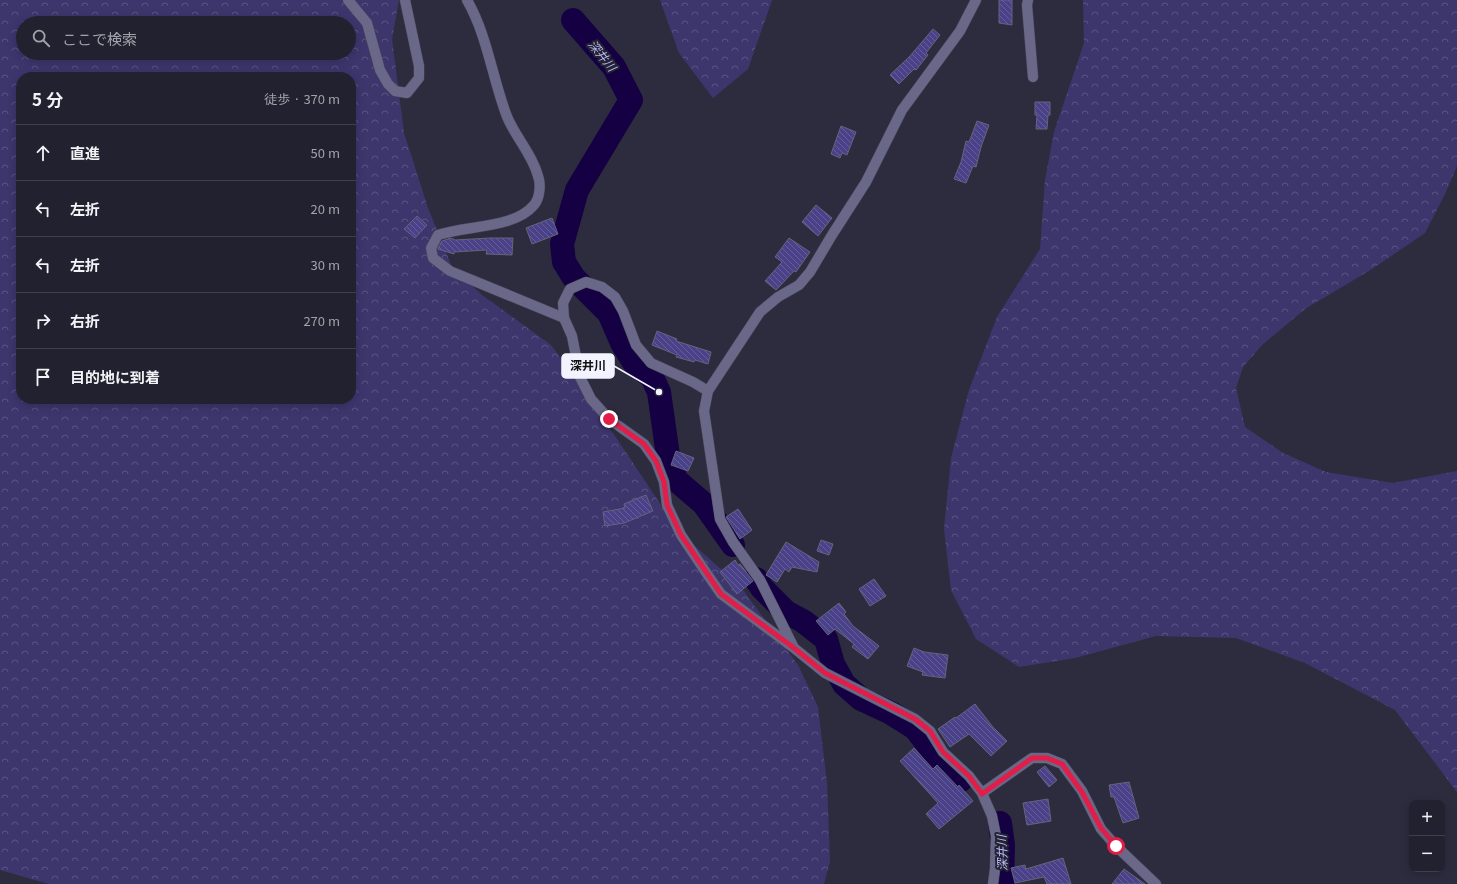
<!DOCTYPE html>
<html lang="ja">
<meta charset="utf-8">
<style>
:root{--surface:#22212f;--page:#2a2937;--text:#f1f3f6;--muted:#a2a3aa;--line:#3f3e4b}
body{margin:0;font-family:Georgia,"Noto Sans JP",serif;background:var(--page);color:var(--text)}
.controls{position:absolute;right:12px;bottom:12px;display:grid;overflow:hidden;border-radius:8px;box-shadow:0 2px 10px #0003}
.controls button{width:36px;height:36px;display:grid;place-items:center;padding:0;border:0;border-bottom:1px solid var(--line);background:var(--surface);color:var(--text);font:20px sans-serif}
.stop{position:absolute;width:12px;height:12px;margin:-9px;border:3px solid #e11d48;border-radius:50%;background:#fff}
.stop.end{background:#e11d48;border-color:#fff;box-shadow:0 1px 4px #0008}
.list{margin:0;padding:0;list-style:none}
h2{display:flex;justify-content:space-between;align-items:center;height:52px;margin:0;padding:0 16px;font-size:17px}
h2 small{font-size:13px;font-weight:400;color:var(--muted)}
.list li{display:grid;grid-template-columns:26px 1fr auto;gap:12px;align-items:center;box-sizing:border-box;height:56px;padding:0 16px;border-top:1px solid var(--line)}
.list b{display:block;font-size:15px;white-space:nowrap}
.list em{font-size:13px;font-style:normal;color:var(--muted)}
.icon{flex:none;width:22px;height:22px;fill:none;stroke:currentColor;stroke-width:2;stroke-linecap:round;stroke-linejoin:round}
.map{position:relative;flex:none;width:1457px;height:884px;overflow:hidden}
.search{position:absolute;background:var(--surface);box-shadow:0 2px 10px #0003;left:16px;top:16px;width:340px;height:44px;display:flex;align-items:center;gap:10px;box-sizing:border-box;padding:0 14px;border-radius:22px;color:var(--muted);font-size:15px}
.panel{position:absolute;background:var(--surface);box-shadow:0 2px 10px #0003;left:16px;top:72px;width:340px;height:332px;border-radius:16px}
.map>svg:first-child{display:block}
.forest{fill:url(#forest-crowns);fill-rule:evenodd}
.lines{fill:none;stroke-linecap:round;stroke-linejoin:round}
.river{stroke:#140042;stroke-width:24}
.building{fill:url(#building-back-hatch);stroke:#646479}
.minor-casing{stroke:#49485a;stroke-width:11}
.minor{stroke:#696889;stroke-width:10}
.route{stroke:#e11d48;stroke-width:5}
.labels{text-anchor:middle;dominant-baseline:central;stroke-width:4;stroke-linejoin:round;paint-order:stroke}
.water-label{font-size:12px;font-style:italic;fill:#bab8f6;stroke:#232334}
.leader{fill:none;stroke:#f2f3ff;stroke-width:1.5}
.callout-dot{fill:#f2f3ff;stroke:#232334;stroke-width:1.5}
.callout{fill:#f2f3ff;stroke:#f2f3ff;stroke-width:1.5}
.callout-label{font-size:12px;text-anchor:middle;font-weight:bold;fill:#111}
</style>
<div class="map">
<svg width="1457" height="884" viewBox="0 0 1457 884">
<defs>
<pattern id="forest-crowns" width="20" height="18" patternUnits="userSpaceOnUse"><rect width="20" height="18" fill="#3c366d"/><path d="M2 6a3 3 0 1 1 6 0M12 15a3 3 0 1 1 6 0" fill="none" stroke="#595483"/></pattern>
<pattern id="building-back-hatch" width="6" height="6" patternUnits="userSpaceOnUse"><rect width="6" height="6" fill="#4a4289"/><path d="M-1 5l2 2M0 0l6 6M5-1l2 2" fill="none" stroke="#655e9b"/></pattern>
</defs>
<rect width="100%" height="100%" fill="#2d2c3f"/>
<!-- forest -->
<path class="forest" d="M0,0H399L392,39L404,133L428,208L452,267L482,295L551,345L593,403L679,532L740,586L798,665L818,707L827,783L830,861L824,884H49L0,870ZM23,23H349V53H23ZM21,77H351V399H21Z
M660,0H772L748,69L713,98L679,53Z
M1083,0H1457V166L1445,194L1425,233L1372,269L1305,309L1262,345L1243,367L1236,388L1245,427L1283,453L1326,472L1393,483L1457,471V792L1395,710L1305,663L1236,638L1156,636L1075,658L1019,667L976,639L951,590L944,529L951,458L969,390L997,317L1040,249L1045,180L1054,132L1084,43Z"/>
<g class="lines">
<!-- river -->
<path class="river" d="M573,20L614,67L631,100L577,190L562,244L564,262L574,278L609,313L622,343L635,364L652,377L659,392L668,456L676,480L704,504L733,545
M756,579L762,588L786,612L803,621L826,639L833,664L844,684L861,699L891,713L915,728L937,756L961,780
M1000,823L1003,845L1002,884"/>
</g>
<!-- building -->
<path class="building" d="M999,0H1012V25L999,23Z
M933,29L940,35L926,53L928,55L916,70L914,69L899,84L890,75L910,56Z
M1035,102H1050V115H1048L1047,129H1036L1037,115H1035Z
M977,121L989,125L981,147L976,167L973,166L966,183L954,179L961,162L966,141L969,142Z
M841,126L856,132L847,155L842,153L840,158L831,154Z
M816,205L832,218L818,236L802,222Z
M417,216L427,225L415,238L404,229Z
M552,218L558,234L532,244L526,228Z
M451,238L455,240L490,238H513L512,255L486,254L487,250L454,252V254L438,249L442,241Z
M789,238L810,252L796,272L794,271L776,290L765,281L782,262L775,257Z
M657,331L677,339L676,341L711,352L708,364L695,360L694,362L676,357L677,355L652,345Z
M676,451L694,458L688,471L671,465Z
M646,495L653,511L624,523L605,526L603,512L625,508L624,504Z
M738,509L752,530L740,539L726,517Z
M821,540L833,544L829,555L817,551Z
M786,542L819,562L817,572L792,567L789,572L785,569L777,582L766,575Z
M735,560L738,565L740,564L753,581L737,594L720,572Z
M874,579L886,596L870,606L859,589Z
M839,603L846,612L844,614L853,626L879,646L868,659L852,647L854,644L835,629L828,635L816,621Z
M914,648L924,652L948,655L945,678L922,675L923,672L907,666Z
M975,704L992,726L1007,741L991,756L969,734L950,747L938,729L955,717L956,718Z
M914,748L933,769L937,765L958,787L959,785L973,801L939,829L926,814L938,803L900,761Z
M1045,766L1057,780L1049,787L1037,772Z
M1129,782L1139,818L1123,823L1114,797H1111L1109,785Z
M1048,799L1051,821L1027,825L1023,803Z
M1063,858L1071,884H1047L1044,877L1015,883L1011,868L1025,865L1026,869Z
M1124,869L1145,884H1112Z"/>
<g class="lines">
<!-- minor casing -->
<g class="minor-casing">
<path id="minor" d="M348,0L367,23L380,70L388,84L395,91L407,93L419,78V66L405,0
M467,0C487,35 492,76 506,114C514,136 532,153 538,176C541,184 540,198 534,205C514,229 467,225 438,235L431,248L433,258L450,271L564,318
M976,0L960,31L902,110L866,182L832,235L810,272L799,285L778,297L760,312L708,391L693,382L651,363L636,345L623,311L615,297L602,287L586,282L570,289L563,303L564,318L572,336L580,377L591,399L609,419L644,444L656,461L664,482L667,505L681,535L705,571L721,594L794,648L825,673L915,719L930,731L943,752L969,776L982,793L992,816L996,836L995,869L993,884
M1028,0L1027,5L1033,77
M708,391L704,411L720,519L733,542L760,580L793,646
M982,793L1032,758H1047L1062,764L1082,791L1101,829L1116,846L1156,884"/>
</g>
<!-- minor -->
<use href="#minor" class="minor"/>
</g>
<g class="lines">
<!-- route -->
<path class="route" d="M609,419L644,444L656,461L664,482L667,505L681,535L721,594L794,648L825,673L915,719L930,731L943,752L969,776L982,794L1032,758H1047L1062,764L1082,792L1101,828L1116,846"/>
</g>
<g class="labels">
<!-- water labels -->
<g class="water-label">
<text transform="translate(603 55) rotate(51)">深井川</text>
<text transform="translate(1001 853) rotate(-92)">深井川</text>
</g>
</g>
<!-- callouts -->
<path class="leader" d="M659 392L614 366"/>
<circle class="callout-dot" cx="659" cy="392" r="4"/>
<rect class="callout" x="562" y="354" width="52" height="24" rx="4"/>
<g class="callout-label">
<text x="588" y="370">深井川</text>
</g>
</svg>
<div class="controls">
<button>+</button>
<button>−</button>
</div>
<div class="stop" style="left:1116px;top:846px"></div>
<div class="stop end" style="left:609px;top:419px"></div>
<div class="search"><svg class="icon" aria-label="search" viewBox="0 0 24 24"><circle cx="10" cy="10" r="6"/><path d="M15 15l6 6"/></svg>ここで検索</div>
<section class="panel">
<h2>5 分<small>徒歩 · 370 m</small></h2>
<ul class="list">
<li><svg class="icon" aria-label="ahead" viewBox="0 0 24 24"><path d="M12 20V5M6 11l6-6 6 6"/></svg><div><b>直進</b></div><em>50 m</em></li>
<li><svg class="icon" aria-label="left" viewBox="0 0 24 24"><path d="M17 20v-9H6M10 6l-5 5 5 5"/></svg><div><b>左折</b></div><em>20 m</em></li>
<li><svg class="icon" aria-label="left" viewBox="0 0 24 24"><path d="M17 20v-9H6M10 6l-5 5 5 5"/></svg><div><b>左折</b></div><em>30 m</em></li>
<li><svg class="icon" aria-label="right" viewBox="0 0 24 24"><path d="M7 20v-9h11M14 6l5 5-5 5"/></svg><div><b>右折</b></div><em>270 m</em></li>
<li><svg class="icon" aria-label="arrive" viewBox="0 0 24 24"><path d="M6 21V4h12l-3 4 3 4H6"/></svg><div><b>目的地に到着</b></div></li>
</ul>
</section>
</div>
